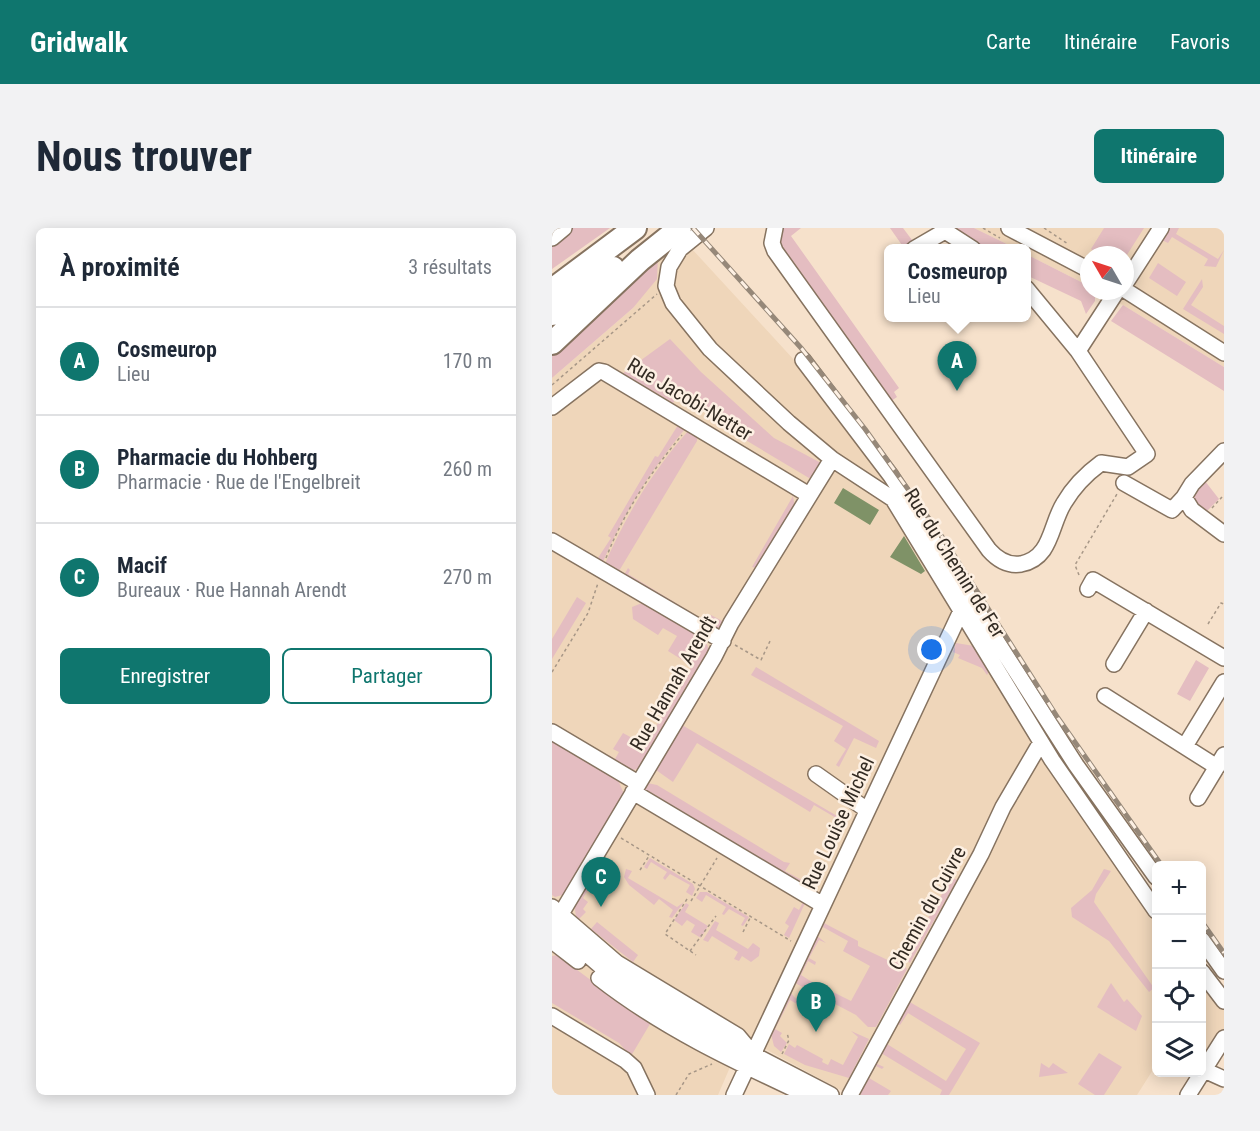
<!DOCTYPE html>
<html lang="fr">
<meta charset="utf-8">
<style>
:root{--surface:#fff;--page:#f2f2f3;--text:#1f2937;--muted:#747a83;--line:#e0e1e3;--accent:#0f766e}
body{margin:0;font-family:"Roboto Condensed",sans-serif;background:var(--page);color:var(--text)}
.controls{position:absolute;right:18px;bottom:18px;display:grid;overflow:hidden;border-radius:9px;box-shadow:0 3px 15px #0003}
.controls button{width:54px;height:54px;display:grid;place-items:center;padding:0;border:0;border-bottom:2px solid var(--line);background:var(--surface);color:var(--text);font:30px sans-serif}
.compass{position:absolute;left:528px;top:18px;width:54px;height:54px;border-radius:50%;background:var(--surface);box-shadow:0 3px 15px #0003;rotate:309deg}
.you{position:absolute;left:380px;top:422px;width:21px;height:21px;margin:-15px;border:4px solid #fff;border-radius:50%;background:#1a73e8;box-shadow:0 0 0 9px #1a73e833}
.badge{display:grid;place-items:center;width:39px;height:39px;border-radius:50%;background:var(--accent);color:#fff;font-size:20px;font-weight:700}
.pin{position:absolute;translate:-50% -50px;filter:drop-shadow(0 2px 3px #0008)}
.pin::after{content:'';position:absolute;top:32px;width:21px;height:18px;background:inherit;clip-path:polygon(0 0,100% 0,50% 100%)}
.popup{position:absolute;left:332px;top:16px;width:147px;height:78px;box-sizing:border-box;display:grid;place-content:center;border-radius:9px;background:var(--surface);filter:drop-shadow(0 2px 4px #0005);font-size:20px;white-space:nowrap;color:var(--muted)}
.popup b{font-size:22px;color:var(--text)}
.popup::after{content:'';position:absolute;left:50%;top:100%;margin-left:-12px;border:12px solid transparent;border-top-color:var(--surface)}
.list{margin:0;padding:0;list-style:none}
h2{display:flex;justify-content:space-between;align-items:center;height:78px;margin:0;padding:0 24px;font-size:26px}
h2 small{font-size:20px;font-weight:400;color:var(--muted)}
.list li{display:grid;grid-template-columns:39px 1fr auto;gap:18px;align-items:center;box-sizing:border-box;height:108px;padding:0 24px;border-top:2px solid var(--line)}
.list b{display:block;font-size:22px;white-space:nowrap}
.list p{margin:0;font-size:20px;white-space:nowrap;color:var(--muted)}
.list em{font-size:20px;font-style:normal;color:var(--muted)}
.actions{display:flex;gap:12px;padding:18px 24px}
.actions a{flex:1;padding:14px 0;border:2px solid var(--accent);border-radius:9px;text-align:center;font-size:21px;color:var(--accent)}
.actions .main{background:var(--accent);color:#fff}
.icon{flex:none;width:33px;height:33px;fill:none;stroke:currentColor;stroke-width:2;stroke-linecap:round;stroke-linejoin:round}
.map{position:relative;flex:none;width:672px;height:867px;overflow:hidden;border-radius:9px}
header{display:flex;align-items:center;gap:36px;box-sizing:border-box;height:84px;padding:0 30px;background:var(--accent);color:#fff}
header strong{font-size:28px}
nav{display:flex;gap:33px;margin-inline-start:auto;font-size:21px}
.intro{display:flex;align-items:center;justify-content:space-between;box-sizing:border-box;height:144px;padding:0 36px}
h1{margin:0;font-size:42px}
.button{padding:15px 27px;border-radius:9px;background:var(--accent);color:#fff;font-size:21px;font-weight:700}
main{display:flex;gap:36px;padding:0 36px}
aside{flex:1;background:var(--surface);border-radius:9px;box-shadow:0 3px 15px #0003}
.map>svg:first-child{display:block}
.built{fill:#efd6ba}
.green{fill:#e4bdc1}
.water{fill:#7f9267}
.lines{fill:none;stroke-linecap:round;stroke-linejoin:round}
.minor-casing{stroke:#867360;stroke-width:18}
.highway-casing{stroke:#867360;stroke-width:26}
.path{stroke:#a79787;stroke-width:1.5;stroke-dasharray:3 3;stroke-linecap:butt}
.minor{stroke:#fff;stroke-width:15}
.highway{stroke:#fff;stroke-width:22}
.rail-casing{stroke:#968879;stroke-width:5}
.rail{stroke:#fdf0e3;stroke-width:3;stroke-dasharray:9;stroke-linecap:butt}
.labels{text-anchor:middle;dominant-baseline:central;stroke-width:5;stroke-linejoin:round;paint-order:stroke}
.street-label{font-size:20px;fill:#332b23;stroke:#fdf0e3}
</style>
<header>
<strong>Gridwalk</strong>
<nav><a>Carte</a><a>Itinéraire</a><a>Favoris</a></nav>
</header>
<div class="intro"><h1>Nous trouver</h1><a class="button">Itinéraire</a></div>
<main>
<aside>
<h2>À proximité<small>3 résultats</small></h2>
<ul class="list">
<li><span class="badge">A</span><div><b>Cosmeurop</b><p>Lieu</p></div><em>170 m</em></li>
<li><span class="badge">B</span><div><b>Pharmacie du Hohberg</b><p>Pharmacie · Rue de l'Engelbreit</p></div><em>260 m</em></li>
<li><span class="badge">C</span><div><b>Macif</b><p>Bureaux · Rue Hannah Arendt</p></div><em>270 m</em></li>
</ul>
<div class="actions"><a class="main">Enregistrer</a><a>Partager</a></div>
</aside>
<div class="map">
<svg width="672" height="867" viewBox="0 0 672 867">
<rect width="100%" height="100%" fill="#f6e1cb"/>
<!-- built -->
<path class="built" d="M422,0H672V139L571,77L545,69L543,63H573V27H537V58L474,26V21L463,20Z
M128,8L255,146L348,272L486,498L604,667V837L585,867H298L191,809L166,867H0V150L81,80L106,28Z
M650,729L672,760V807L652,833L650,829Z"/>
<!-- green -->
<path class="green" d="M20,0H58L0,41V18Z
M227,0H249L239,8L347,160L342,164L345,169L336,175L241,42L224,9Z
M338,0H351L363,16L352,20Z
M397,0H422L463,20H430Z
M552,0H592L573,30V27H547L539,21Z
M618,0H627L624,6L666,31L672,22L664,39L652,38L656,31L620,9L616,15L610,12Z
M474,26L537,58V63H543V73L534,86L529,73L474,47Z
M106,28L105,51L81,80L0,150V128Z
M606,35L634,54L625,68L597,50Z
M650,51L651,59L639,77L672,98V106L631,81Z
M571,77L672,139V163L559,93Z
M118,111L149,144L222,210L271,236L260,249L257,250L170,198L172,193L127,166L121,175L98,161L91,163L63,143L65,141L70,146Z
M126,197L133,201C98,243 71,286 50,336L44,333L59,310L56,308L103,228L106,229Z
M136,203L145,209V213L67,343L52,338C74,287 100,244 136,203Z
M653,253L667,271L654,284L640,269Z
M241,268L243,280L205,340L200,339Z
M76,340L78,342L76,346L155,394L159,387L172,394L169,400L163,401L71,349Z
M25,369L34,375L0,431V411Z
M90,375L153,412L158,424L87,540L79,543L56,530L57,527L63,531L67,524L61,521L71,505L93,517L140,438L116,423L125,408L111,400L106,407L81,391L80,379Z
M404,415L422,418L437,443L435,447L430,440L406,430L408,427L401,424Z
M644,432L657,440L638,473L625,466Z
M204,439L327,513L324,520L302,510L287,539L284,537L294,521L282,513L291,498L199,447Z
M130,497L292,592L291,594L262,577L258,584L145,515L121,554L104,542Z
M0,512L66,552L72,566L14,666L3,669L0,667Z
M95,555L105,557L232,634L238,635L233,643L261,658L258,665L253,662L255,658L250,655L98,564L95,567L90,564Z
M52,627L53,633L31,670L36,674L31,681L34,684L27,691L24,688L22,676Z
M98,630L141,656L143,661L140,668L134,664L138,657L118,646L113,652L111,650L115,644L99,634L95,641L92,639Z
M74,641L80,643L76,650L125,679L132,674L120,690L117,689L121,682L107,671L102,677L77,657L72,649Z
M552,641L559,643L544,666L542,674L602,760L597,764L557,713L520,689L519,680L540,662Z
M400,649L405,652L358,735L353,730Z
M148,664H155L197,689L191,698L189,697L193,690L177,681L172,687L170,686L174,679L154,667L150,674L144,670Z
M251,674L253,675L237,710L232,707L237,698L233,695L242,679L247,682Z
M134,675L137,677L133,684L156,698L149,710L139,704L143,697L135,692L130,698L122,692Z
M274,686L272,695L306,713V718L342,735L347,733L355,741L324,799H316L304,787L243,755L265,708L274,715L267,712L257,730L264,734L263,737L256,733L249,747L271,761L269,765L276,769L279,763L299,773L318,738L291,723L296,713L269,698Z
M163,693L167,695L164,702L196,721L201,715L208,720L207,728L199,734L190,728L187,733L182,731L186,724L160,708L156,714L151,712Z
M45,694L86,727L81,734L39,701Z
M5,727L98,796L79,828L67,815L0,775V728Z
M559,755L572,774L575,771L590,788L584,803L545,779Z
M238,764L246,773L245,776L238,772L223,801L230,805L228,808L235,815L229,824L222,818L219,806Z
M356,773L428,815L397,867H388L390,862L329,825L339,805L335,816L394,853L414,821L356,785L348,797L344,795Z
M299,803L317,811L297,850L253,837L232,826L237,816L243,820L245,817L271,831L270,834L276,837L279,831L291,837L306,809Z
M547,825L570,839L552,867H543L526,856Z
M323,835L332,839L330,841L324,838L317,850L339,863L336,867H309L308,864Z
M489,835L497,840L501,835L516,845L487,849Z"/>
<!-- water -->
<path class="water" d="M291,260L327,282L318,297L282,275Z
M352,308L373,343L369,346L338,329Z"/>
<g class="lines">
<!-- minor casing -->
<g class="minor-casing">
<path id="minor" d="M154,0L128,21L117,39L114,58L121,75L158,121L237,195L280,231L341,271L500,532L604,683
M223,0L220,15L223,23L437,322C445,331 456,338 469,336C500,330 498,297 512,275C522,258 534,246 549,235L576,239L595,226L526,123L474,60
M457,0L537,42
M0,10L12,0
M362,21L393,3L421,21
M573,56L609,0
M573,62L672,125
M526,123L565,63
M251,132L339,248L524,537L604,649
M0,179L47,143L52,144L257,267
M672,223L640,256L632,269L640,282L672,306
M572,255L620,282L632,269
M0,313L171,413
M536,361L541,352L672,430
M562,436L594,383
M553,468L665,539
M0,504L86,555
M633,518L672,454
M264,546L315,582
M81,564L271,677
M646,570L672,527
M0,679L65,735L186,808L201,826
M0,696L59,747L117,783L279,867
M0,701L162,429L179,395L280,231
M650,712L672,743
M0,713L26,733
M650,744L672,773
M47,750C111,800 182,833 255,867
M0,788L73,832L82,840L95,867
M652,842L672,851
M182,867L409,383
M298,867L429,626L451,579L489,514
M636,867L672,810"/>
</g>
<!-- highway casing -->
<g class="highway-casing">
<path id="highway" d="M0,62L83,0
M0,86L61,40
M0,115L88,32L128,0"/>
</g>
<!-- path -->
<path class="path" d="M431,0L448,10
M492,0L516,16
M0,157L105,66
M660,280L670,269
M54,330C72,284 98,245 130,207
M527,347L523,337L565,266
M656,396L669,375L672,376
M183,417L209,432L219,411
M0,444L36,385L46,355
M69,610L239,713
M88,642L97,628
M135,671L113,706L144,727
M139,673L165,630
M191,704L198,690
M138,723L164,688
M601,767L604,771
M230,826L237,812L235,805
M124,867L137,846L160,836"/>
<!-- minor -->
<use href="#minor" class="minor"/>
<!-- highway -->
<use href="#highway" class="highway"/>
<!-- rail casing -->
<g class="rail-casing">
<path id="rail" d="M141,0L250,121L313,201L393,313L506,490L610,638
M650,694L672,725"/>
</g>
<!-- rail -->
<use href="#rail" class="rail"/>
</g>
<g class="labels">
<!-- street labels -->
<g class="street-label">
<text transform="translate(138 171) rotate(31)">Rue Jacobi-Netter</text>
<text transform="translate(403 335) rotate(58)">Rue du Chemin de Fer</text>
<text transform="translate(121 455) rotate(-60)">Rue Hannah Arendt</text>
<text transform="translate(286 595) rotate(-65)">Rue Louise Michel</text>
<text transform="translate(375 680) rotate(-61)">Chemin du Cuivre</text>
</g>
</g>
</svg>
<div class="controls">
<button>+</button>
<button>−</button>
<button><svg class="icon" aria-label="locate" viewBox="0 0 24 24"><circle cx="12" cy="12" r="6"/><path d="M12 2v4M12 18v4M2 12h4M18 12h4"/></svg></button>
<button><svg class="icon" aria-label="layers" viewBox="0 0 24 24"><path d="M12 4l9 5-9 5-9-5zM3 14l9 5 9-5"/></svg></button>
</div>
<svg class="compass" viewBox="-18 -18 36 36"><path d="M0-13l5 13h-10z" fill="#e53935"/><path d="M0 13l5-13h-10z" fill="#747a83"/></svg>
<div class="you"></div>
<div class="pin badge" style="left:405px;top:163px">A</div>
<div class="popup"><b>Cosmeurop</b>Lieu</div>
<div class="pin badge" style="left:264px;top:804px">B</div>
<div class="pin badge" style="left:49px;top:679px">C</div>
</div>
</main>
